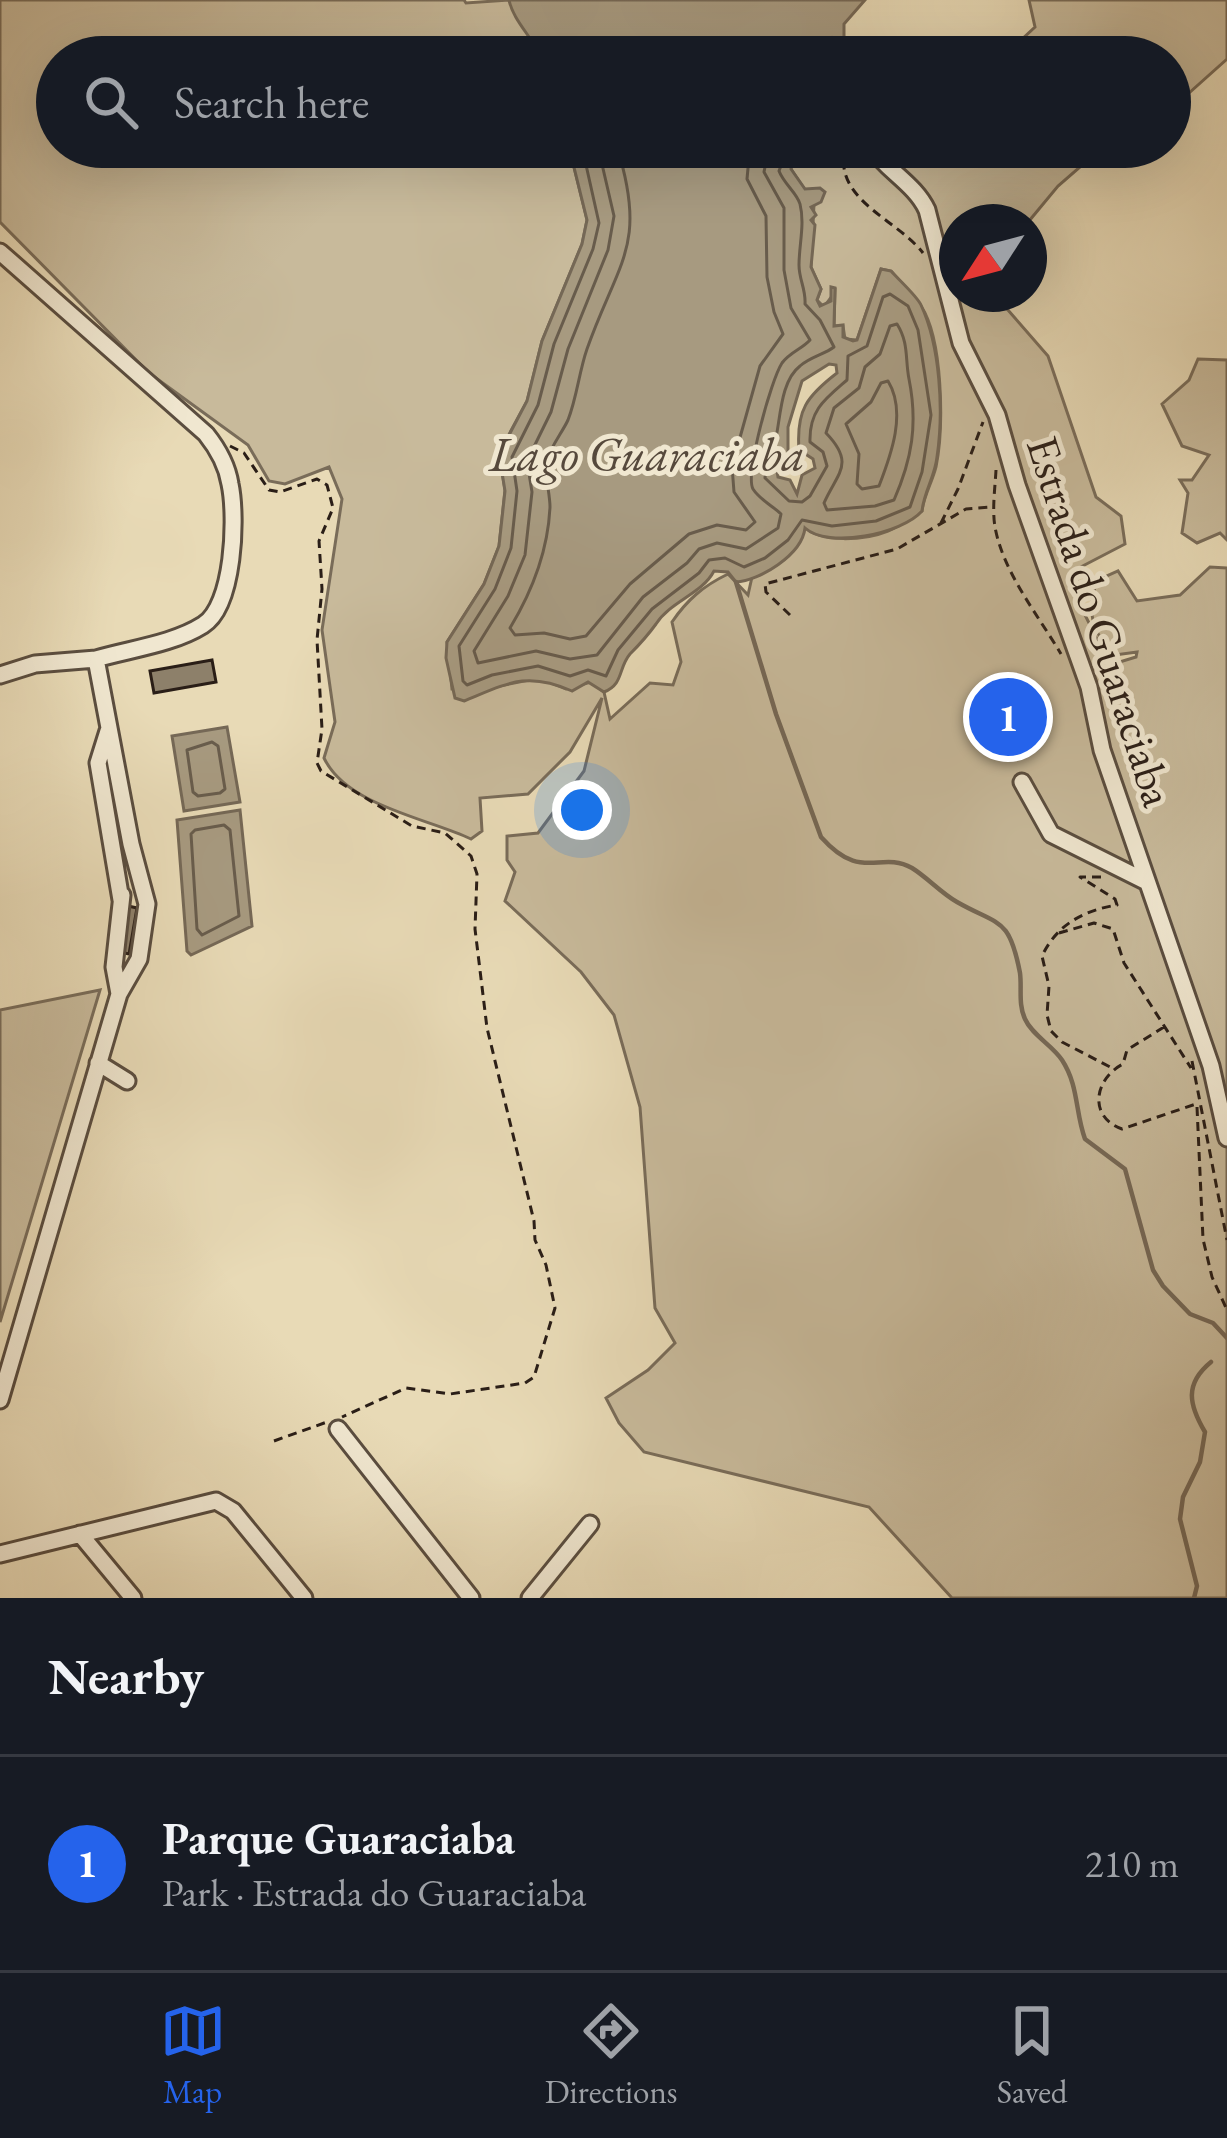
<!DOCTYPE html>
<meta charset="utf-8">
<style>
:root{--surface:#171b24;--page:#242831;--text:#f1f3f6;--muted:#9ea1a6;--line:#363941;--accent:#2563eb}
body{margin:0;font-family:"EB Garamond",serif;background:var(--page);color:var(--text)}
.compass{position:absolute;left:939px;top:204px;width:108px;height:108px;border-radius:50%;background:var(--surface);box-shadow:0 12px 48px #0002;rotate:234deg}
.you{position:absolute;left:582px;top:810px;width:42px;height:42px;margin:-30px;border:9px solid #fff;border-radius:50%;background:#1a73e8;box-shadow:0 0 0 18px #1a73e833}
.badge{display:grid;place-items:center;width:78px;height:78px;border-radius:50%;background:var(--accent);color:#fff;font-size:39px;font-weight:700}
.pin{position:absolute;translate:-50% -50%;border:6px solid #fff;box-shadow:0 3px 12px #0006}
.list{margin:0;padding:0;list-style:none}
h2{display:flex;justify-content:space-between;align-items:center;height:156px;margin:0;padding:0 48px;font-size:51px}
h2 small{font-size:39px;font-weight:400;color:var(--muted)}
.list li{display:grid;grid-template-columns:78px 1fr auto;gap:36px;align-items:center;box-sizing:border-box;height:216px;padding:0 48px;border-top:3px solid var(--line)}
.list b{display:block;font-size:45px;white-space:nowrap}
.list p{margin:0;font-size:39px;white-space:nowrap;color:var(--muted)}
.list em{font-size:39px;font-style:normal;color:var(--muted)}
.icon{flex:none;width:66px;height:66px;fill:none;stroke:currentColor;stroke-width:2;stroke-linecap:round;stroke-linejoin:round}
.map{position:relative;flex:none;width:1227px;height:1598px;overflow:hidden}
.search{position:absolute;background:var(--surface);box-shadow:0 12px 48px #0002;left:36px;right:36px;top:36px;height:132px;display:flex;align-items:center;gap:30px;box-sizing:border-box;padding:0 42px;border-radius:66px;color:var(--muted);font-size:45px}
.sheet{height:372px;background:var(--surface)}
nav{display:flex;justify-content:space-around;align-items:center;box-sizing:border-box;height:168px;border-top:3px solid var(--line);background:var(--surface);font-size:33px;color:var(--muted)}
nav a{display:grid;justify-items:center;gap:6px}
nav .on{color:var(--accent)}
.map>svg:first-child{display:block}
.green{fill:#c8ba9b;stroke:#796c59;stroke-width:3}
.water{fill:#a79a80;stroke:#756856;stroke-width:3;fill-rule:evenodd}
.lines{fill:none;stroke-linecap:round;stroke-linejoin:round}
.shore{stroke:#685c4c;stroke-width:3}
.stream{stroke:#756856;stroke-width:4.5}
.building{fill:#8d806a;stroke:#2a1e17;stroke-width:3}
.minor-casing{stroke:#5a4d3f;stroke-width:21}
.path{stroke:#2a1e17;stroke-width:3;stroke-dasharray:9 6;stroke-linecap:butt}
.minor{stroke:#f0e7d0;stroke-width:15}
.labels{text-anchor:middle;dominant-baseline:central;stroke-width:10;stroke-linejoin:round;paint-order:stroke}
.street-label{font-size:45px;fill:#2a1e17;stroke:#f0e7d0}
.water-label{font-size:48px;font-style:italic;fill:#56493c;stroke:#f0e7d0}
</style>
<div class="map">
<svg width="1227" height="1598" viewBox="0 0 1227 1598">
<rect width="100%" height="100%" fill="#e8dab6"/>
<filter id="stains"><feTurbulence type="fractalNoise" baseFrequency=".00167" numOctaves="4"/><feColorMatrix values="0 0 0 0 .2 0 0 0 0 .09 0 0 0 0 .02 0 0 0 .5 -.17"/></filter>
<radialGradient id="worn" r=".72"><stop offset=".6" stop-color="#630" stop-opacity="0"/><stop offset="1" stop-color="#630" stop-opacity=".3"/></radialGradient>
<!-- green -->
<path class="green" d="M0,0H464L466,3L509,0L541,57H57V147H569L587,220L582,244L542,341L527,401L499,453L505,490L499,546L484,584L447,642L452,689L495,687L539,678L566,689L591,682L604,692L610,719L650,683L673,685L681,662L672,622C687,600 703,586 728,574L748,595L752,577C776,568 801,552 804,526C820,544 866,540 888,531C900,527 912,517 922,511C924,495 932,483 936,467C944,427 943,339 921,306C913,294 900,282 891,271L881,269L857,340L845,339L843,326H834L835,292L824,307L817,300L821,289L811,267L814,204L791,169L793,158L803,156L812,147H1103L1058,186L1029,221L1008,210L997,222H957V294H999L1001,302L1048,356L1096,497L1121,516L1125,544L1075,570L1084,613L1110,665L1136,657L1137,652L1115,655C1092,635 1085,608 1098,580L1118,571L1137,601L1180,595L1210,567L1227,568V1598H952L869,1507L644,1452L619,1423L606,1398L648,1370L675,1343L655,1308L640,1107L614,1015L581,972L505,901L515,872L507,860V836L538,833L584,771L602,698L570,752L528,794L480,798L482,831L471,839C427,818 347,806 324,758L335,722L322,630L342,499L329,467L285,484L269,481L248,445L149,373L0,222Z
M1029,0H1227V59L1170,110V57H1003L1035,27Z
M1198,359L1227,360V540L1220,533L1197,543L1182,533L1188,493L1180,480H1192L1209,455L1182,446L1162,404L1189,380Z
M100,990L0,1322V1010Z"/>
<!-- water -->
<path class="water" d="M509,0H865L844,24V43L833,38L829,57H541C532,37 513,20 509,0Z
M569,147H812L802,157H794L791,169L805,189L820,188L825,192L821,202L811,207L816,215L811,220L815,225L811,267L821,289L817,300L820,306L831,301V287L835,288L834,326L843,325V337L853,341L857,340L881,269L891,271C899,280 917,296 921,305C940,346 944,410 937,457C935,477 924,491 922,511C902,534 828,549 805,528C802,555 759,581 736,582L728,572L714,571C702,594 671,601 656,624C648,635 640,644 630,654C618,668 624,684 604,692L588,682L572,691C527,671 508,683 464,701L455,698L446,658L447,642L484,584L499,546L505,491L499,454L527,401L542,341L582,244L587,220ZM829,364L836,365L837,373C807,396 796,410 799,450L813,459L815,468L802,475L797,494L790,480L778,477L777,471L788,453V427L802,381Z
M227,727L240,802L184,811L172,736Z
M240,810L252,926L191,955L187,951L177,820Z"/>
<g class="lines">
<!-- shore -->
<path class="shore" d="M582,147L599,223L593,249L554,344L538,405L512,457L517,491L511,548L495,589L459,646L463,681L467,685L492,675L538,666L570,676L588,670L606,676L618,650L652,609L699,573L709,560L725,558L744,567L765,558L788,540L802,520L832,526L876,521L910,507L922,472L931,415L918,330L908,306L890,294L883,297L867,346L848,356L847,380C825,399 809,410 810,442L823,452L827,466L810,496L802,502L789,501L765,478C765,466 770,461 773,450C781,427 778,383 800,366C810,357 825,354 834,347L820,320L805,304C806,289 799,280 799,265C799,245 805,224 800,204C797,193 784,184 779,171L788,147
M598,147L614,216L608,250L568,349L551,412L527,461L532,492L525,555L508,596L474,651L478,663L536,651L570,659L597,655L643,597L687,563L699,549L717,543L746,549L778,528L781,514C773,506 760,500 753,489C745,474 771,380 782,363C790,352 802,349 810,340L791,308L784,270V208L764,172L769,147
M617,147C648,246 618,261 587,349C579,372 577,397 568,420C562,433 550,447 547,461C544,474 550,493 550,507C548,551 533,590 510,628L515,635L544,633L570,639L586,636L630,584L689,534L717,525L746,530L755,522L734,492L732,466L760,366L783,334L774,312L767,277L766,216L747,179L750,147
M897,324C909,343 905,359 909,379C918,424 912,459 894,500L875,506L827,510L824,503C837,473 856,464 826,433L834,408L859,388L865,367L880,354L890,326Z
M888,381C907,412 891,455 879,486L862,489L857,484L859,454L846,424L871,402L881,383Z
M212,742L218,746L225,789L220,793L198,796L193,792L187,750Z
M224,825L230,830L239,916L202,935L197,929L191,834L195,830Z"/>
<!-- stream -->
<path class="stream" d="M736,582L776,714L821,837C862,883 879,850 912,868C928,878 941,893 957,902C999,926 1009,916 1020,973C1022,988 1018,1004 1025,1019C1032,1035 1052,1045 1062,1060C1079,1086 1075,1112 1085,1139L1125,1169L1153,1270L1163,1286L1190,1314L1213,1323L1227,1338
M1194,1598L1197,1586L1180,1519L1183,1497L1200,1462L1205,1432C1189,1405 1184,1384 1211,1362"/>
</g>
<!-- building -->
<path class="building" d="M212,660L216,682L154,693L150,671Z
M128,906L137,908L129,954L120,952Z"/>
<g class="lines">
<!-- minor casing -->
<g class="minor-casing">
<path id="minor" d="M871,147C887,171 915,184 927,210L961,343L997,415L1017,485L1089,687L1102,750L1211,1066L1227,1138
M0,252L206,434C218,449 227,465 230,484C237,517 234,606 203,625C173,644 130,649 96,659L131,844L147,904L139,959L119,994L0,1400
M0,675L35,664L96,659
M108,731L98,763L121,900
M1022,782L1051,834L1147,882
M119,994L114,967L122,895
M98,1063L127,1081
M338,1429L471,1598
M80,1534L133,1598
M0,1554L216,1501L233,1511L304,1598
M530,1598L590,1524"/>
</g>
<!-- path -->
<path class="path" d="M861,158L845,149C833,200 897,219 923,253
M230,446L244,453L269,490L280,492L317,479L327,485L333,508L319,541L322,589L317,640L322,729L317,763L321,771L412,826L445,833L471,856L477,874L475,929L487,1028L534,1221L535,1240L546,1265L555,1308L534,1377L525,1383L450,1394L406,1388L342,1417
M996,470C995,489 992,509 995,527C1003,572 1038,615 1061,654
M941,523L958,489L983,422
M790,615L766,592L765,584L897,549L966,509L992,507
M1101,877H1080L1115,899L1117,905C1085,910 1057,924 1042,956L1049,986L1047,1015L1051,1031L1062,1042L1114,1069
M1059,933L1094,923L1113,929L1124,963L1191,1068
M1164,1027L1127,1050L1123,1064C1094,1079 1088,1117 1122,1129L1196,1104
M1192,1061L1227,1240
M1197,1107L1203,1239L1212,1277L1227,1310
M274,1441L327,1422"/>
<!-- minor -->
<use href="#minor" class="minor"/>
</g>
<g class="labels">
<!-- street labels -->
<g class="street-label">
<text transform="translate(1101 621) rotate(72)">Estrada do Guaraciaba</text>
</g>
<!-- water labels -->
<g class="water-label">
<text x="647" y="454">Lago Guaraciaba</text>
</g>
</g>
<rect width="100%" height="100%" filter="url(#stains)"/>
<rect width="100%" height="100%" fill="url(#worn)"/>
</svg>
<svg class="compass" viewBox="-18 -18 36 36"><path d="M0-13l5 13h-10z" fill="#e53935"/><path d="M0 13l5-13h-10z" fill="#9ea1a6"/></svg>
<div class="you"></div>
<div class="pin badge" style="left:1008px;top:717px">1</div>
<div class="search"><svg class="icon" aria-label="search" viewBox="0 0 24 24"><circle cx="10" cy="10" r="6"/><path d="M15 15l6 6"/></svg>Search here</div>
</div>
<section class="sheet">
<h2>Nearby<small></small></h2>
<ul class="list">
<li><span class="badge">1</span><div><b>Parque Guaraciaba</b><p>Park · Estrada do Guaraciaba</p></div><em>210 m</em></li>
</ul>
</section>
<nav>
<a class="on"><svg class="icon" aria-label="map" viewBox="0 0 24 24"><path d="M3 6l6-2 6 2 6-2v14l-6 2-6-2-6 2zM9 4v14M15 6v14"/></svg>Map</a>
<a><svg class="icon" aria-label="directions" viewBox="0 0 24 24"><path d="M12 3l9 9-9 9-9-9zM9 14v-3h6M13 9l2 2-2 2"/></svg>Directions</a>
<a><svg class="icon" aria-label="saved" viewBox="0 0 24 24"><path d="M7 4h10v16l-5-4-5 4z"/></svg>Saved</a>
</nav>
